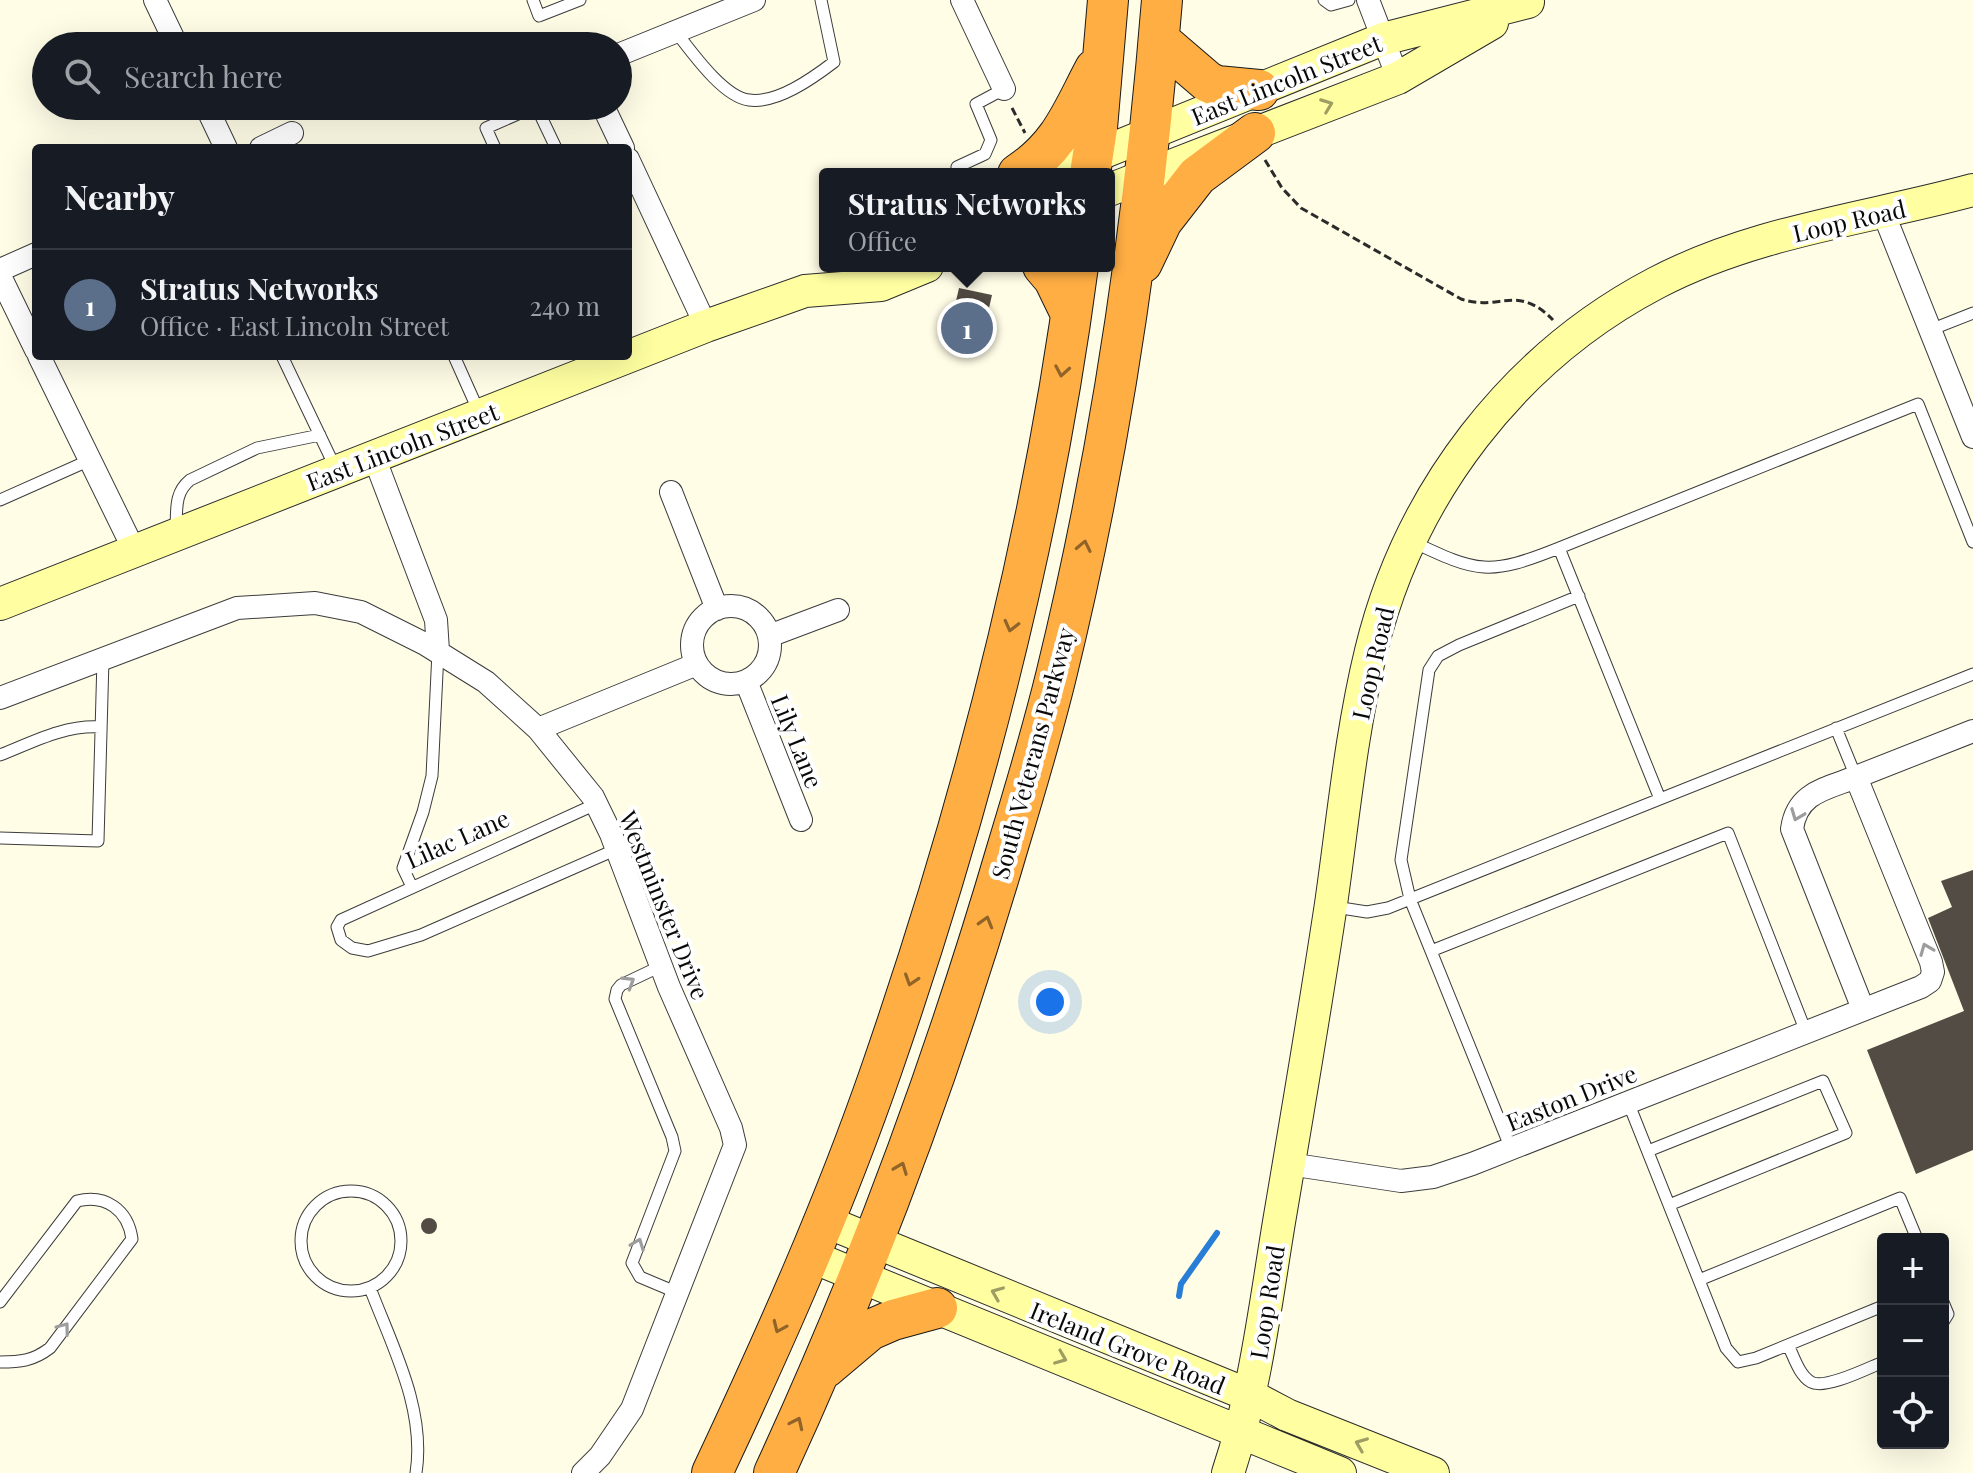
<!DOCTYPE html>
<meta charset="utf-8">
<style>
:root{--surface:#171b24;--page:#242831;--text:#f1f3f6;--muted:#9ea1a6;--line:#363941;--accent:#b45309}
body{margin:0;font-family:"Playfair Display",serif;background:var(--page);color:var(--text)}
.controls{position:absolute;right:24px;bottom:24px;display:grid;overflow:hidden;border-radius:8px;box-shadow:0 8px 32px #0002}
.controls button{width:72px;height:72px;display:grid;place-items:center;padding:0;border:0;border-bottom:2px solid var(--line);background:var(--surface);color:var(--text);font:40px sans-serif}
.you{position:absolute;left:1050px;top:1002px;width:28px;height:28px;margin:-20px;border:6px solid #fff;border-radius:50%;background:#1a73e8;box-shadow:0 0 0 12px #1a73e833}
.badge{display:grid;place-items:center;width:52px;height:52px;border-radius:50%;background:var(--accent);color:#fff;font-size:26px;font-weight:700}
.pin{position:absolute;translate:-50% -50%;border:4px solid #fff;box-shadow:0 2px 8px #0006}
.popup{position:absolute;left:819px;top:168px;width:296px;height:104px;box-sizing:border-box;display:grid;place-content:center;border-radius:8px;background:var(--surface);filter:drop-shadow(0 2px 6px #0005);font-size:26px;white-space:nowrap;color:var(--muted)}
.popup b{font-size:30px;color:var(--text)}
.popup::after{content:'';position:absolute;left:50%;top:100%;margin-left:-16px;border:16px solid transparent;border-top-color:var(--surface)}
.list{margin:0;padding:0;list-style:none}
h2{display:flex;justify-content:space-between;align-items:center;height:104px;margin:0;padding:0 32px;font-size:34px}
h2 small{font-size:26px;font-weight:400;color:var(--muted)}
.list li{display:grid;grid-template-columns:52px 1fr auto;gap:24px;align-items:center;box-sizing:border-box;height:112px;padding:0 32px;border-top:2px solid var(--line)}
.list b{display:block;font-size:30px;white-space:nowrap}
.list p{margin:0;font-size:26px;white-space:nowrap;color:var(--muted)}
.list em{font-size:26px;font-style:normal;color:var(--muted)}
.icon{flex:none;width:44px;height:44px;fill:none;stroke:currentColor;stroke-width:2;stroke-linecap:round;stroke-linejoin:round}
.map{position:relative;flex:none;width:1973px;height:1473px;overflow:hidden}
.search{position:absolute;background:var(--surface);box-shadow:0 8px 32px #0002;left:32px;top:32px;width:600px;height:88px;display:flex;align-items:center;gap:20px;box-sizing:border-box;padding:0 28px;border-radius:44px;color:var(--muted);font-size:30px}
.panel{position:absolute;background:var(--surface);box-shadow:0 8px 32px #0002;left:32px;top:144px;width:600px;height:216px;border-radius:8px}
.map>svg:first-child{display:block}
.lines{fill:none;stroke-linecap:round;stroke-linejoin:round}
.stream{stroke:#287ed7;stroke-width:6}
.building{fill:#534c45}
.lane-casing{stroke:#3c3c3c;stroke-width:13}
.street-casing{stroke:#3c3c3c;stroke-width:24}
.secondary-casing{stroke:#2b2b2b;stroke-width:34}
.highway-casing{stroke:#1a1a1a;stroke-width:42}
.path{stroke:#2b2b2b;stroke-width:3;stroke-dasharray:8 4;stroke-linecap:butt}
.lane{stroke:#fff;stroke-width:11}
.street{stroke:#fff;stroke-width:22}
.secondary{stroke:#ffffa1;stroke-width:32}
.highway{stroke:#ffae44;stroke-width:40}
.oneway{stroke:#9d9d64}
.oneway2{stroke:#906429}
.oneway3{stroke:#9d9d9d}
.labels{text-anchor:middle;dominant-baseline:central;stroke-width:8;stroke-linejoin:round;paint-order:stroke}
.street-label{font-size:24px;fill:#090909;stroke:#fff}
</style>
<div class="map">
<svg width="1973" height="1473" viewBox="0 0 1973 1473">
<rect width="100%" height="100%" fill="#fffde6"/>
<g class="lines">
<!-- stream -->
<path class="stream" d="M1179,1296L1181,1284L1217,1233"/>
</g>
<!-- building -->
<path class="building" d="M959,288L992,295L980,347L947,340Z
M1973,870V1150L1916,1174L1867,1050L1964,1011L1928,918L1952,907L1941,881Z
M421 1226a8 8 0 1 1 16 0a8 8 0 1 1-16 0Z"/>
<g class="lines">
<!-- lane casing -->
<g class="lane-casing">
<path id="lane" d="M533,0L539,16L580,0
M1324,0L1331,5L1349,0
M676,32C691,51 723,97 749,100C777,104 813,78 834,62L821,0
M495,148L486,128L536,106L556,148
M960,174L957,167L985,154L991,140L976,104L1004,89
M1930,330L1973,313
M282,356L335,467
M454,356L479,412
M0,500L90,460
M176,529C177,510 174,493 190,480L257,448L320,435
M1559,548L1918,404L1973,542
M1836,728L1856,777
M0,755C33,742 64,725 100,727
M1660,799L1973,674
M596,804L341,920L337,927L341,940L352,948L368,951L421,935L617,849
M0,838L98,841L103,659
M412,887L403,868L423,812L432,776L438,652
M1335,907L1367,912L1388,908L1660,799L1559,548C1489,576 1478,573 1411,541
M1431,951L1728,833L1806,1032
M661,966L621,985L617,990L615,999L672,1137L675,1151L632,1263L640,1277L678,1293
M1628,1102L1726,1348L1738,1362L1756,1358L1883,1306
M1511,1149L1410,899L1401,860L1429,670L1438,656L1459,645L1579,596
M1648,1151L1823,1081L1846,1133L1669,1205
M301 1241a50 50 0 1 1 100 0a50 50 0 1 1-100 0Z
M1699,1280L1900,1198L1917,1239
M370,1288C392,1346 426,1409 416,1473
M0,1302L77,1201C106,1194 128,1210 132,1239L50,1348C33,1361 20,1362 0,1362
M1943,1302L1948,1314L1943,1322
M1788,1345C1794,1357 1799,1375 1811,1382C1825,1390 1868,1368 1883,1362"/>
</g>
<!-- street casing -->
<g class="street-casing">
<path id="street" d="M155,0L177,46
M962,0L1004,89
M1368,0L1398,78
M618,55L754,0
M206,106L226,148
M603,106L623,148
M261,148L292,133
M628,159L706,326
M1883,212L1973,437
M0,270L36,254
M0,276L36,350
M39,356L134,550
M374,457L436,620L438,651
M671,492L717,609
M692 645a39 39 0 1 1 78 0a39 39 0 1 1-78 0Z
M769,636L838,610
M746,681L801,820
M0,698L237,608L315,603L361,612L425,644L486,682L538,729L593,797L611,834L669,987L731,1128L735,1145L632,1409L600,1456L583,1473
M538,729L697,664
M1856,777L1973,731
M1289,1164L1401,1181L1433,1177L1472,1164L1921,987L1930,981L1933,972L1931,962L1856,777C1826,789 1797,792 1792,829L1863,1009"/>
</g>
<!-- secondary casing -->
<g class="secondary-casing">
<path id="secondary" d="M1050,174L1383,39L1528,2
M1109,190L1398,78L1492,23
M0,604L706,326L805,291L881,285L927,266
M822,1220L1251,1396L1287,1415L1433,1473
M810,1256L1340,1473
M1228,1473C1255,1392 1265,1307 1279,1222C1297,1116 1315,1010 1331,904C1343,820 1351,733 1371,651C1409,494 1513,358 1656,283C1755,231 1867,219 1973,190"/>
</g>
<!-- highway casing -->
<g class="highway-casing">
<path id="highway" d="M1159,40L1208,82L1217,86L1259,90
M1018,174C1061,146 1072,112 1095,69
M1090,174L1097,128L1108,0
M1142,263L1162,221L1197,176L1255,133
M1043,266L1054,279L1071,314
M825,1368L870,1330L893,1320L937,1308
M712,1473C774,1341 834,1207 882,1068C972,808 1042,539 1078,266
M774,1473C868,1270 945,1061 1008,846C1025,790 1042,733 1056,676C1110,456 1144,225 1162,0"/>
</g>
<!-- path -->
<path class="path" d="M1012,108L1025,133
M1265,160L1282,188L1301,208L1461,299C1499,312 1517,283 1553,320"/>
<!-- lane -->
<use href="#lane" class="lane"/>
<!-- street -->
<use href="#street" class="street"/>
<!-- secondary -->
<use href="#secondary" class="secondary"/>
<!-- highway -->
<use href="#highway" class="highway"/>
</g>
<!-- one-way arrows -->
<defs><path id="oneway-chevron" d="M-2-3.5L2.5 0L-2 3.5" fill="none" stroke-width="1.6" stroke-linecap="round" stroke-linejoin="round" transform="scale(2)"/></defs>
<g class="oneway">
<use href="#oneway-chevron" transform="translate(1327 105) rotate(-21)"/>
<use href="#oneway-chevron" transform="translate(997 1293) rotate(-158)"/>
<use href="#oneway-chevron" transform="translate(1061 1358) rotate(22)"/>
<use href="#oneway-chevron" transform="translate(1361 1444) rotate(-158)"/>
</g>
<g class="oneway2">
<use href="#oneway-chevron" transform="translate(1062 371) rotate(100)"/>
<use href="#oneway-chevron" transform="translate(1084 546) rotate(-78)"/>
<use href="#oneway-chevron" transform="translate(1011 626) rotate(104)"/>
<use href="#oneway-chevron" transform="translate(986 922) rotate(-74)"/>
<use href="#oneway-chevron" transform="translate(911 980) rotate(108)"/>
<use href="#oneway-chevron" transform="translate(901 1168) rotate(-69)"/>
<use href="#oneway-chevron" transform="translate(779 1327) rotate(114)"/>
<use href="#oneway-chevron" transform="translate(797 1423) rotate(-65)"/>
</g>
<g class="oneway3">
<use href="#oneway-chevron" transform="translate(1797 815) rotate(111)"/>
<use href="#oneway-chevron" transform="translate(1926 949) rotate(-112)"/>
<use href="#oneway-chevron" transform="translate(629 982) rotate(-32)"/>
<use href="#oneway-chevron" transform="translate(638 1244) rotate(-69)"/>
<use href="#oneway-chevron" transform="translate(64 1328) rotate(-53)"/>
</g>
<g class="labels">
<!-- street labels -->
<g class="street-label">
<text transform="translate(1286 79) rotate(-22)">East Lincoln Street</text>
<text transform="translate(1849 220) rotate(-13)">Loop Road</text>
<text transform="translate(402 446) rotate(-21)">East Lincoln Street</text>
<text transform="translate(1372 663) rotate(-77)">Loop Road</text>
<text transform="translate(798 741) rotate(68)">Lily Lane</text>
<text transform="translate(1032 753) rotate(-75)">South Veterans Parkway</text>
<text transform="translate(457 838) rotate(-24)">Lilac Lane</text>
<text transform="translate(665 905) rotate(68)">Westminster Drive</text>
<text transform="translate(1571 1097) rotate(-22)">Easton Drive</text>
<text transform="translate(1266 1302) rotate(-81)">Loop Road</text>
<text transform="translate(1128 1347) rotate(22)">Ireland Grove Road</text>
</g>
</g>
</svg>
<div class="controls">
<button>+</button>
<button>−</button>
<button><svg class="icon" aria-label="locate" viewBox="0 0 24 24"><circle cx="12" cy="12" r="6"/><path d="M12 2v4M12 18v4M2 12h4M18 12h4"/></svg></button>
</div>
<div class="you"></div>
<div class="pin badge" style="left:967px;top:328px;background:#5c6f8a">1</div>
<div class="popup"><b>Stratus Networks</b>Office</div>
<div class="search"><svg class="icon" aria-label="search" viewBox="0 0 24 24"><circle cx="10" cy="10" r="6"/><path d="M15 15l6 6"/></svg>Search here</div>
<section class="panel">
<h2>Nearby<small></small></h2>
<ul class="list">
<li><span class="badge" style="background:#5c6f8a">1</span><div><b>Stratus Networks</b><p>Office · East Lincoln Street</p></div><em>240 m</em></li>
</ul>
</section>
</div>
